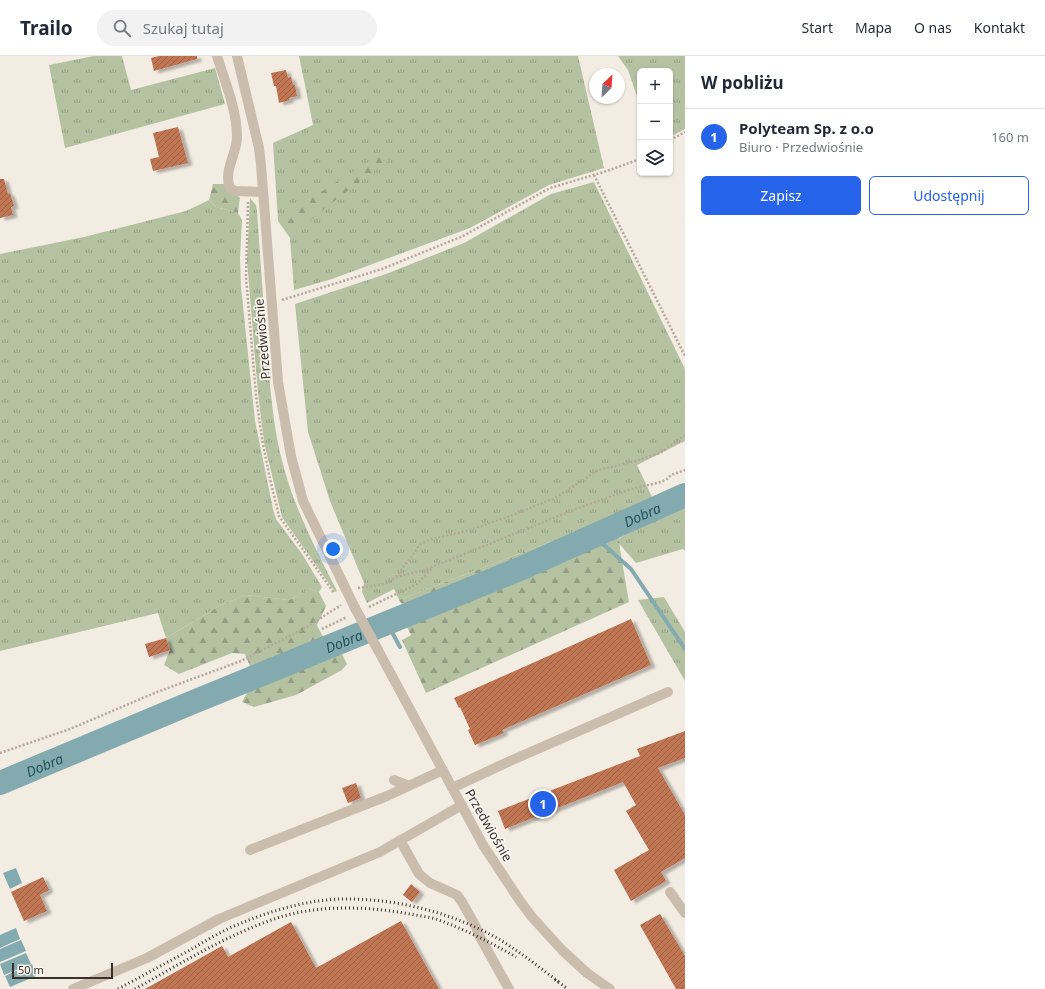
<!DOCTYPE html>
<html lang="pl">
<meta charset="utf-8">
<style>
:root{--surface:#fff;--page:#f2f2f3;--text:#1f2937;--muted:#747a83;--line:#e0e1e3;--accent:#2563eb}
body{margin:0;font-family:"Noto Sans",sans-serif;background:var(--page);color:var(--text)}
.controls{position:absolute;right:12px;top:12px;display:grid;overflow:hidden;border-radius:6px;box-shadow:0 1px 3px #0004}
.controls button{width:36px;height:36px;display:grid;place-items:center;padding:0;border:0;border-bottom:1px solid var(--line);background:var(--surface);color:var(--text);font:20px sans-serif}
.compass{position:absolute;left:589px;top:12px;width:36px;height:36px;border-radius:50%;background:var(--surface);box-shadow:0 1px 3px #0004;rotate:25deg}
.scale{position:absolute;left:12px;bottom:10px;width:101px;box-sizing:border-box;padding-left:4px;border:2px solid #3a312c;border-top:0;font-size:11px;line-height:14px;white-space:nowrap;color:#3a312c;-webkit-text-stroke:3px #faf6ef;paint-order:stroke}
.you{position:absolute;left:333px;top:493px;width:14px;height:14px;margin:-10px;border:3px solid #fff;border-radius:50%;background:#1a73e8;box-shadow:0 0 0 6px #1a73e833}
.badge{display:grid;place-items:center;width:26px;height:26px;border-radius:50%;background:var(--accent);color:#fff;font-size:13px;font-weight:700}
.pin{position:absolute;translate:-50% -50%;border:2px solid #fff;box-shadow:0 1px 4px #0006}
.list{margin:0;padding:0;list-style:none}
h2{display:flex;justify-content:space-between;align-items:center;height:52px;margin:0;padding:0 16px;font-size:17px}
h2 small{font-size:13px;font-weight:400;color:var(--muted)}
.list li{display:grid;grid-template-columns:26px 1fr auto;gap:12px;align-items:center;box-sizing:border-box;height:56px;padding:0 16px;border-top:1px solid var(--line)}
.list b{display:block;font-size:15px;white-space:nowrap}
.list p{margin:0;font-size:13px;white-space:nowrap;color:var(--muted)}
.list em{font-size:13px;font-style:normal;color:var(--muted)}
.actions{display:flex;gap:8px;padding:12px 16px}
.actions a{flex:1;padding:9px 0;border:1px solid var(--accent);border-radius:6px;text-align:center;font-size:14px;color:var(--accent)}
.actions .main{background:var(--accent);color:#fff}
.icon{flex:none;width:22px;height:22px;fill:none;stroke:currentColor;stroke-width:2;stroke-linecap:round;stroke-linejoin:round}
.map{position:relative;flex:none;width:685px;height:933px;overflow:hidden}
header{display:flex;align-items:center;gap:24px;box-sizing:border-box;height:56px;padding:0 20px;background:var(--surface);border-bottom:1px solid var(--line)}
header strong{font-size:19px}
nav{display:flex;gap:22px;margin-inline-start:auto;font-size:14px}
.search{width:280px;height:36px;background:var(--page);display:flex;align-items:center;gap:10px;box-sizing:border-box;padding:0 14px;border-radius:22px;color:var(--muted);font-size:15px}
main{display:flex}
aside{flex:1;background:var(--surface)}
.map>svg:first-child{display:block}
.grass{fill:url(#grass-tufts)}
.forest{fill:url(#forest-firs)}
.water{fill:#82aaaf}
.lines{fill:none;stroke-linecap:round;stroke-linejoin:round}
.stream{stroke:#82aaaf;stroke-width:4}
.river{stroke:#82aaaf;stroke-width:24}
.building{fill:url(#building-hatch);filter:url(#shadow)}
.path{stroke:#b7a798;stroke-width:2.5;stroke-dasharray:2 2;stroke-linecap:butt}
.minor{stroke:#cbbdae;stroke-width:10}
.rail{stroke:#3a312c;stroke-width:3;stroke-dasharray:1 3;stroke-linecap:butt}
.minor-bridge{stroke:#cbbdae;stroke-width:10}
.labels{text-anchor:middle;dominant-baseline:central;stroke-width:3.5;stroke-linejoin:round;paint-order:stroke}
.street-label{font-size:13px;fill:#3a312c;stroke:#faf6ef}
.water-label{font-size:14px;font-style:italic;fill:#23535a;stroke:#faf6ef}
</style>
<header>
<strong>Trailo</strong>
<div class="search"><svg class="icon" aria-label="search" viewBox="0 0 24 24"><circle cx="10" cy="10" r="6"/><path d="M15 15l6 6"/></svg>Szukaj tutaj</div>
<nav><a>Start</a><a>Mapa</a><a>O nas</a><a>Kontakt</a></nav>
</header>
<main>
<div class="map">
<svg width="685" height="933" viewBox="0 0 685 933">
<defs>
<pattern id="grass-tufts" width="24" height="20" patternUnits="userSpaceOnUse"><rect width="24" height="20" fill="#b5c2a2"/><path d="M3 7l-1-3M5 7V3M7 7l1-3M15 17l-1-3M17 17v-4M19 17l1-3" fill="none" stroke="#949e84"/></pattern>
<pattern id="forest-firs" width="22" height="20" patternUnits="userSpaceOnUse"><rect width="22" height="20" fill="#b5c2a2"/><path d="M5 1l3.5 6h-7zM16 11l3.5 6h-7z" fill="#949e84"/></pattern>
<pattern id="building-hatch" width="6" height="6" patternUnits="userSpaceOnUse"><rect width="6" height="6" fill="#c07453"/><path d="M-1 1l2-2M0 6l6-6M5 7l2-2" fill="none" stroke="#9d6045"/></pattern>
<filter id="shadow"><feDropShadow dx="4.5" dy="2.5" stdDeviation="1" flood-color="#0004"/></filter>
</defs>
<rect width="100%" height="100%" fill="#f3ece2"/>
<!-- grass -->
<path class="grass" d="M94,0H122L131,34L215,12L225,48L65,92L49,9Z
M299,0H578L604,112L549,129L470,172L332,223L294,234L290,182L278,165L273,87L313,69Z
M618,0H685V73L670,81V15H640V49L628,14Z
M594,126L685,313V385L637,409L653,443L617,460L399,544L394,533L367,547L362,536L364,527L330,445L308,376L295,248L386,218L464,187L551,138Z
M250,142L256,149L257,155C260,198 263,240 266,283C270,326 272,370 284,412C296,456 317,495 337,535L335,536L282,461L264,386L258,337L247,205Z
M209,144L216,151L238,157L242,164L240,202L241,231L255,365L273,453L276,463L302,498L322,531L319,536L311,533L289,544L245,539L221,549L166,582L158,557L0,595V198L84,181L186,155Z
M685,448V495L683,493L636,507L616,484Z
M664,541L685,576V625L638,544Z"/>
<!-- forest -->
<path class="forest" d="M383,97L389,104L329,149L291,181L283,170L314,140Z
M213,128H225L231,138L240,141L238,157L216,151L209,144Z
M617,460L620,493L629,546L426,637L402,584L411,579L404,565L489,529L483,518L404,551L399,544Z
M311,533L319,536L326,550L317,569L322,579L327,584L252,615L245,598L232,597L179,618L164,609L170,594L166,582L221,549L245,539L289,544Z
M342,598L347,608L342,614L296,639L254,651L242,646L249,633Z"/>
<!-- water -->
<path class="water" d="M16,812L22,827L10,833L3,817Z
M16,872L20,883L0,892V879Z
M21,884L26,895L0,906V893Z
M26,897L31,908L4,919L0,908Z
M32,908L36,920L10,931L5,920Z"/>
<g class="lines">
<!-- stream -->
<path class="stream" d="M594,480L631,513L685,593
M387,567L400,591"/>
<!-- river -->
<path class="river" id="s1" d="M0,727L191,647L522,512L685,439"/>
</g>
<!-- building -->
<path class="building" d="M159,0H197V3L154,15L151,2Z
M286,14L288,22L291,21L293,29H295L297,40L289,42L290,44L279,47L276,30H274L271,17Z
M178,71L188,107L153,115L150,103L159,101L153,77Z
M0,123H4L8,138L10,137L14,150L11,151L13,159L0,162Z
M631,563L651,609L502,674L504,677L475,689L468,674L470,673L460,651L459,652L454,642Z
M166,582L170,594L149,601L145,588Z
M685,675V702L658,712L685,759V802L661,816L666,825L631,845L614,814L649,794L626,755L636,749L623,726L505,773L498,755L640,700L637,693Z
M356,727L361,742L348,747L342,732Z
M43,821L49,834L40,839L47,855L24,865L11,836Z
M411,828L420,836L412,846L403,839Z
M660,858L685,900V933H676L640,869Z
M401,865L439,933H145L222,890L228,901L291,866L316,912Z"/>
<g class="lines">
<!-- path -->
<path class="path" d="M670,84L685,76
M594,119L685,300
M248,146L246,221L256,339L262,383L270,423L279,460L334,537
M282,244L382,213L463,180L550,132L607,115L640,103
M396,521L420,489L431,483L466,475L505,462L557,441L598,414L636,405L660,397L685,379
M358,532L385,528L396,521L424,514L462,499L571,455L628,434L661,426L667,423L671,419L685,414
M369,551L417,528L433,511
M322,573L347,561
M0,697L70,673L157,636L241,605L307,571L341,549"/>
<!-- minor -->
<path class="minor" d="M217,0C225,26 237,54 237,81C237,98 223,115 230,132L235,135L263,136
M237,0L259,92L261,109L278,326L291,400L303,445L355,552
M378,594L483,789L520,845L532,861L562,894L587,917L610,933
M394,724L409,730
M452,732L510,705L668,636
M400,784L419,818L430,827L457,839L462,846L476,871L480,881L509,933
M250,794L387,740L443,714
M670,836L685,857
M73,933L147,902L219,863L380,796L462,749"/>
<!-- rail -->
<path class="rail" d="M555,924L568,933
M118,933C142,920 166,907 190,894C207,884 225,873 244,866C274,854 308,844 341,843C395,842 450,856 497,882C519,895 539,911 559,926
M135,933C180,908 225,880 274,863C318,848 370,850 415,859C422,860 429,861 436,863C464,873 490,886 516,901"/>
<!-- minor-bridge -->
<path class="minor-bridge" d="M355,552L378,594"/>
</g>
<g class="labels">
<!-- street labels -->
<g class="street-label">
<text transform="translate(262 283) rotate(-95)">Przedwiośnie</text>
<text transform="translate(489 769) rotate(60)">Przedwiośnie</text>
</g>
<!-- water labels -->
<g class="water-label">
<text stroke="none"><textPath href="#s1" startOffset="696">Dobra</textPath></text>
<text stroke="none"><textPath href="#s1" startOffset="372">Dobra</textPath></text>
<text stroke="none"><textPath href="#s1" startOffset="48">Dobra</textPath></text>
</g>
</g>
</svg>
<div class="controls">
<button>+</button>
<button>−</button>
<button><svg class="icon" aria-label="layers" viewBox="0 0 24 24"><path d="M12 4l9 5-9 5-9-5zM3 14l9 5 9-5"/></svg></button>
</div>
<svg class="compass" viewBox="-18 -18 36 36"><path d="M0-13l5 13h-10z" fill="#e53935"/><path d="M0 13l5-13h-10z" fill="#747a83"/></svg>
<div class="scale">50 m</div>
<div class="you"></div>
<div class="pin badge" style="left:543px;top:748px">1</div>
</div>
<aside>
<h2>W pobliżu<small></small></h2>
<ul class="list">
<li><span class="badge">1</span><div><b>Polyteam Sp. z o.o</b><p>Biuro · Przedwiośnie</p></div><em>160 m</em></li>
</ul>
<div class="actions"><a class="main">Zapisz</a><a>Udostępnij</a></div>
</aside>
</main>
